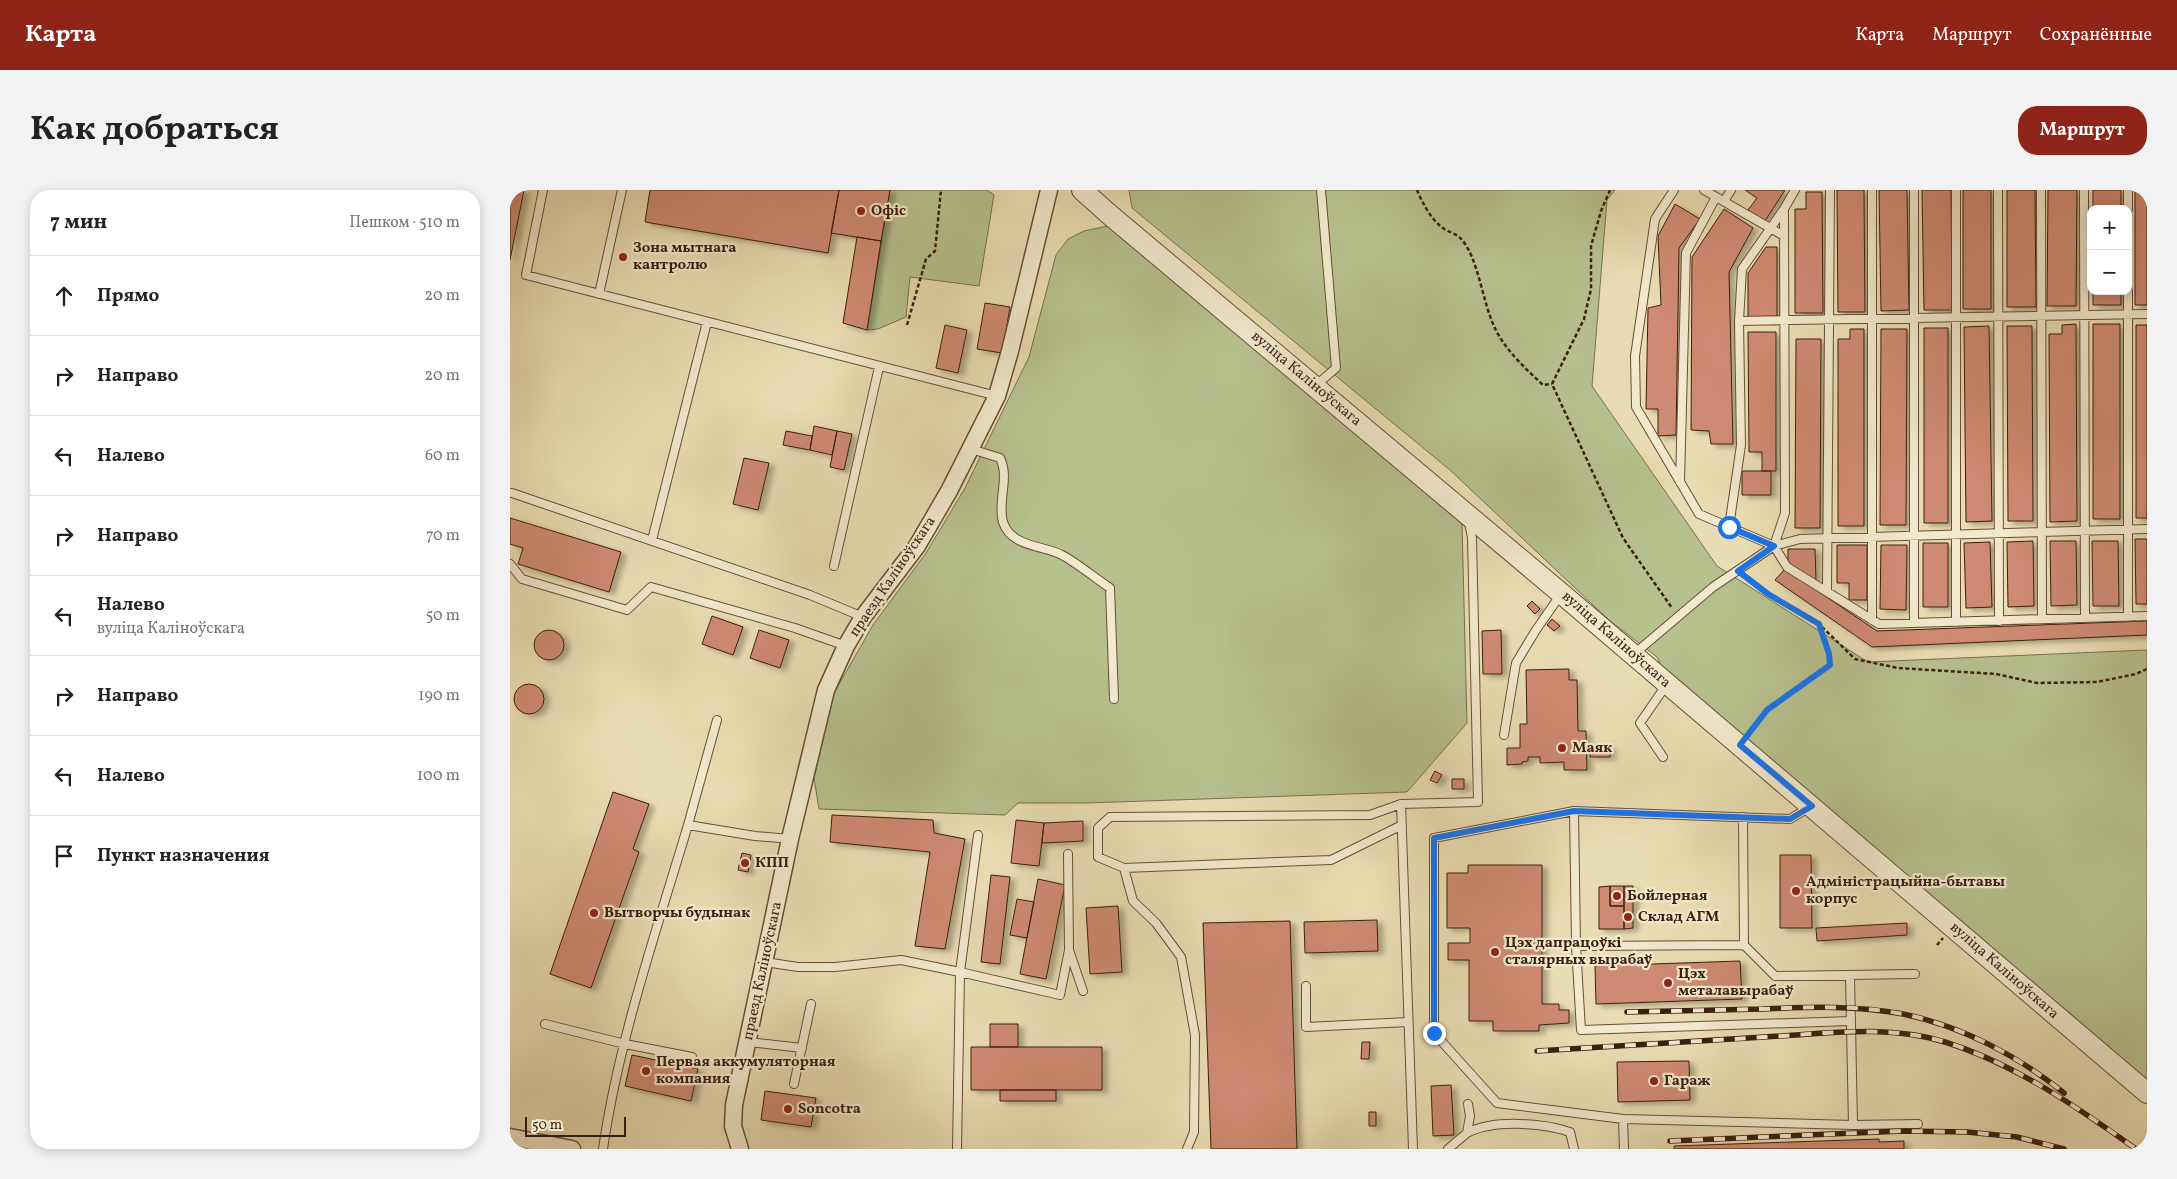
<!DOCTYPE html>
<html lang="ru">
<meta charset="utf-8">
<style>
:root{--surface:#fff;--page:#f2f2f2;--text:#222;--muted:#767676;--line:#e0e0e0;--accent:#8f2418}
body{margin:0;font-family:Vollkorn,serif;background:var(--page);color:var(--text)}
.controls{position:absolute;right:15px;top:15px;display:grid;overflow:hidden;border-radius:10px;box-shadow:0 2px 12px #0003}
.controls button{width:45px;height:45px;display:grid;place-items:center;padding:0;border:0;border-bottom:1px solid var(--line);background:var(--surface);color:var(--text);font:25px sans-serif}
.scale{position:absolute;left:15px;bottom:12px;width:101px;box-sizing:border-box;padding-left:5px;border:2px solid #3c1e0e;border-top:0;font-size:14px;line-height:18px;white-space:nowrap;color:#3c1e0e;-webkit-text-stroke:4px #f1e8cd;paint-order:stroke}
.stop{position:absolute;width:15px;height:15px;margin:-11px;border:4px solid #1a73e8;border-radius:50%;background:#fff}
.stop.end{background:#1a73e8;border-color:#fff;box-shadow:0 1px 5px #0008}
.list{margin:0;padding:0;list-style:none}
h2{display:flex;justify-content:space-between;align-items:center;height:65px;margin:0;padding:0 20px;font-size:21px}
h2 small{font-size:16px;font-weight:400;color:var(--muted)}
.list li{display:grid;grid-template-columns:32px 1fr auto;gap:15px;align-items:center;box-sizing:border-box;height:80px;padding:0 20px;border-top:1px solid var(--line)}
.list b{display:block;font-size:19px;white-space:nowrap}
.list p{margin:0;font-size:16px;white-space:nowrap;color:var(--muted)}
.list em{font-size:16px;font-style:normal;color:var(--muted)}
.icon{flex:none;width:28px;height:28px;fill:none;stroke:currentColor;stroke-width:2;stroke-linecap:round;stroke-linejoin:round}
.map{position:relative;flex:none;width:1637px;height:959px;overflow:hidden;border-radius:20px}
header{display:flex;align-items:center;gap:30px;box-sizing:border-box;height:70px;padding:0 25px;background:var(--accent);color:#fff}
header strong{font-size:24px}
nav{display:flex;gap:28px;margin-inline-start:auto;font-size:18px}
.intro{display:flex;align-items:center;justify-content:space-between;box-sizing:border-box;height:120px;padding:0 30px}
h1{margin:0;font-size:35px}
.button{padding:12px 22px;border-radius:20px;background:var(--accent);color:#fff;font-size:18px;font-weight:700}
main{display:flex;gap:30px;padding:0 30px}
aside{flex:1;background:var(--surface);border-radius:20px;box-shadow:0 2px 12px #0003}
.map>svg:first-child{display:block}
.green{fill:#b6c08d;stroke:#796f4e}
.building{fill:#ce8a72;stroke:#3c1e0e;filter:url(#shadow)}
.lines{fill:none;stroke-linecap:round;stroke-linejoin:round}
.service-casing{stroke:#684e37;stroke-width:10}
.minor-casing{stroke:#684e37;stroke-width:19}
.tertiary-casing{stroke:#684e37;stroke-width:22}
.path{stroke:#3c1e0e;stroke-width:2.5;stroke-dasharray:4 2.5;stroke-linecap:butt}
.service{stroke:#f1e8cd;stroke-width:8}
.minor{stroke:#f1e8cd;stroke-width:16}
.tertiary{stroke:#f1e8cd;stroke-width:20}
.rail-casing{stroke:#3c1e0e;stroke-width:5.5}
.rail{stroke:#f1e8cd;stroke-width:4;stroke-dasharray:11;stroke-linecap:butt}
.route{stroke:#1a73e8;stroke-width:6}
.poi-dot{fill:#8f2418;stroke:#f1e8cd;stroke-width:2}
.labels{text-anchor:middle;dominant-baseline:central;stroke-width:4.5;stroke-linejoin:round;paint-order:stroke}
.poi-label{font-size:15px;font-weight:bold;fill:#3c1e0e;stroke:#f1e8cd;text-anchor:start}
.street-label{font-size:15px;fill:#3c1e0e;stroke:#f1e8cd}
</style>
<header>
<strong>Карта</strong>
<nav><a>Карта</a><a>Маршрут</a><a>Сохранённые</a></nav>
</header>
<div class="intro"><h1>Как добраться</h1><a class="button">Маршрут</a></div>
<main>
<aside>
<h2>7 мин<small>Пешком · 510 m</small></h2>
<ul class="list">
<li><svg class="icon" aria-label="ahead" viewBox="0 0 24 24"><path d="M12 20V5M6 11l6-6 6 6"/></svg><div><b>Прямо</b></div><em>20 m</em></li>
<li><svg class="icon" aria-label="right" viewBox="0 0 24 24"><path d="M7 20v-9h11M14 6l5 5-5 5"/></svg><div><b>Направо</b></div><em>20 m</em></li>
<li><svg class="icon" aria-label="left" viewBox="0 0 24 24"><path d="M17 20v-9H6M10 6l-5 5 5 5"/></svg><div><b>Налево</b></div><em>60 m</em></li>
<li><svg class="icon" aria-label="right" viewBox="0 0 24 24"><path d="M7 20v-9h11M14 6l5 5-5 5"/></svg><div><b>Направо</b></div><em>70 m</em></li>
<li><svg class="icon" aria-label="left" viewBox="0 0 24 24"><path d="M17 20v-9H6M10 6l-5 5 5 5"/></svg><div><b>Налево</b><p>вуліца Каліноўскага</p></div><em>50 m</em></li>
<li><svg class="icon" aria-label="right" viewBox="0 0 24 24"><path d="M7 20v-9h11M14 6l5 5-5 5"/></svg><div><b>Направо</b></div><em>190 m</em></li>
<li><svg class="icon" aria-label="left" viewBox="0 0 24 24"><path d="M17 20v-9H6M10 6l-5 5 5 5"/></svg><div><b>Налево</b></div><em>100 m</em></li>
<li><svg class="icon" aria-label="arrive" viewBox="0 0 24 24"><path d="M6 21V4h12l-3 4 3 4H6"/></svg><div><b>Пункт назначения</b></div></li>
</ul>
</aside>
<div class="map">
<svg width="1637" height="959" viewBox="0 0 1637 959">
<defs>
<filter id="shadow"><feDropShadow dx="5.5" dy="3" stdDeviation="2.5" flood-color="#0004"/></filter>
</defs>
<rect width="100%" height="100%" fill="#eadcb2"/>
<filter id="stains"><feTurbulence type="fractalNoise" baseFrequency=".004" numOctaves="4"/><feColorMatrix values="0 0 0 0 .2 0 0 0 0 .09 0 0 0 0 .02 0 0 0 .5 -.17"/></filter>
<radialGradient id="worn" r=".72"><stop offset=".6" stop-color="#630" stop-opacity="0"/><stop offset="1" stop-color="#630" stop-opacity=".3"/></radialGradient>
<!-- green -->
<path class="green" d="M380,0H477L484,5L469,96L400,87L396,127L368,139L357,140Z
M619,0H1105L1097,10L1082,196L1207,376L1358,472L1637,460V890L1333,635L1151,475L1147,467L1099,430L940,280L622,18Z
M598,36L617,47L939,317L952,334L957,533L897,602L577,613H508L495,625L309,619L304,588L324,503L363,435L416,363L455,298L519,167L546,65L558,49L574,41Z"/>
<!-- building -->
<path class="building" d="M0,0H14L0,70Z
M140,0H329L318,63L135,32Z
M329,0H380L371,51L321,43Z
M1235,0H1275L1255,31L1238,20L1247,8Z
M1327,0H1354L1355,122H1328Z
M1369,0H1397L1399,120L1371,121Z
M1412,0H1441L1442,120H1414Z
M1453,0H1481V119H1453Z
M1497,0H1525L1526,117H1497Z
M1538,0H1567L1566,116H1537Z
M1583,0H1611V19H1583Z
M1625,0H1637V115H1625Z
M1296,2H1312L1313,123H1285V19H1296Z
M1165,14L1190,29L1169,58L1166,245L1148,246V219H1136L1138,118L1151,115L1148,46Z
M1214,19L1243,38L1219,82L1223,254H1201L1199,241L1181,240L1182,67Z
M347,47L371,51L357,140L333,133Z
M1256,57H1267V126L1238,127V83Z
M1583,101H1611V115H1583Z
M475,113L500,117L492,163L467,159Z
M1566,134L1567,331L1540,332L1539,144H1552V135Z
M1583,134H1610V329H1583Z
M435,135L457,140L448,183L426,178Z
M1626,135H1637V328H1626Z
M1479,136L1482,331L1456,332L1454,137Z
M1497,136H1522L1523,331H1498Z
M1414,138H1438V333H1414Z
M1340,139H1354V336H1328V149H1340Z
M1371,139H1397L1396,335H1370Z
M1238,142H1266V281H1252V262H1239Z
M1286,149H1311L1310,338H1285Z
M304,236L327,241L322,265L300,260Z
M276,241L302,246L300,260L273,255Z
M327,241L342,244L334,280L320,277Z
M234,268L259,273L248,320L223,314Z
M1232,281H1261V305H1232Z
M0,328L111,362L99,402L8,374L13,358L0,354Z
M1625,349H1637V414H1626Z
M1523,351L1524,416L1498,417L1497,352Z
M1540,351H1566L1567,415L1541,416Z
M1582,351H1608L1609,416H1583Z
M1480,352L1482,417L1456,418L1454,353Z
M1413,353H1438V417H1413Z
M1327,355H1357V410H1339V393H1327Z
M1371,355H1397L1396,420L1370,419Z
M1278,359H1305L1306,391L1278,375Z
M1275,379L1367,441L1637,431V445L1362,457L1265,390Z
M1022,411L1030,419L1025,424L1017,416Z
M202,426L233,437L223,465L192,454Z
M1042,429L1050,436L1044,441L1037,435Z
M24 455a15 15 0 1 1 30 0a15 15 0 1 1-30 0Z
M249,440L279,450L270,478L240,468Z
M991,440L992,484H973L972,441Z
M1059,479V490H1067L1068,541H1076L1077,580H1054V572L1030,573V567H1018V571L1012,572V574L997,575V558H1010V534H1017L1016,480Z
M4 509a15 15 0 1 1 30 0a15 15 0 1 1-30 0Z
M1080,556H1100V567H1080Z
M925,581L932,585L927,593L920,590Z
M942,589H954V599H942Z
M103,602L139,614L123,659L129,662L81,798L40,784Z
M322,625L423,630L424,643L455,649L435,759L405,756L420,662L320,652Z
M506,630L534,633L529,676L501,673Z
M573,631V651L532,653L534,633Z
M232,663L241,665L238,682L228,680Z
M1270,665H1301L1302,738H1270Z
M958,675H1032V814H1049V820H1059V833L1029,835V841H983V831H959V770H938V753H960V738H937V683H958Z
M481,685L500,687L490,774L471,772Z
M528,689L555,695L536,789L510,784Z
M1100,696H1114V716H1100Z
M1100,696V716H1114V739H1089V697Z
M1114,696H1123V738L1114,739Z
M507,709L524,712L517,748L500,745Z
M608,716L612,782L580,784L576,718Z
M867,730L868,761L795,763L794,732Z
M780,731L787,959H701L693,733Z
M1397,733V745L1307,751L1306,738Z
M1230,771L1232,809L1086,814L1085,776Z
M480,834H508V857H480Z
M852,852H860L859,869H851Z
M461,857H592V900H461Z
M122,865L188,879L181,911L115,896Z
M1179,871L1180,910L1108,912L1107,872Z
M941,895L944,945L923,946L921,896Z
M490,900H546V911H490Z
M255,901L306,908L301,937L251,930Z
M859,922H866V936H859Z
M1369,949V952L1394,951V959H1164V956Z"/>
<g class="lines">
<!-- service casing -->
<g class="service-casing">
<path id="service" d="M33,0L16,85L487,206
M1164,0L1145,29L1125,166L1126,217L1189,324L1264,356L1277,377L1369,434L1637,426
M1194,0L1274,46
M1362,0V430
M1404,0V433
M1488,0L1489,431
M1531,0L1532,429
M1574,0L1575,428
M1618,0V19
M1214,11L1221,0
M1618,101V427
M89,104L112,0
M1229,131L1637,124
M805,196L826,178L811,0
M461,259L490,268C500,288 487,311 493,332C501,357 532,355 552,365C567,373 585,388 600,398L604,509
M1170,292L1176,63L1206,7
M2,303L300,405L353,427
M1219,337L1231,255L1229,131L1232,79L1274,19
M142,350L197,132
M1264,356L1275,323L1274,19L1285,0
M0,374L12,389L117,420L141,397L285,438L336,456
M324,376L369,177
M1317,401L1320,0
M1446,432V0
M1124,464L1203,397L1264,356L1290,349L1637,339
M994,545L1006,473L1026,440L1051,404
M1153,567L1130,533L1157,494
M891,614L903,959
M1064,621L1066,756L1071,840L1341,831
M1233,627L1234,755
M178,635L207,530
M468,645L450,782L550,805L559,760
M558,664L559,760L573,801
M614,678L821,670L892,635
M1066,756L1234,755L1265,786L1405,784
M255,772L288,777H325L391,770L450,782L447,959
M1340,785L1343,935
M796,796V837L898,832
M35,834L115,854L182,867
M238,852L292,858
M284,894L301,814
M1113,929L1343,935L1408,934
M957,943C984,929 1032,933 1060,942L1064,959
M93,959C109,849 146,742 178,635L245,646L280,649
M677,959L684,942L685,845L671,767L646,733L623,711L614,678L588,667V638L600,627L860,625L891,614L968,612L962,348L959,332
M938,959L957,943L960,926L958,914
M1114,959L1113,929L987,913L924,843V648L1064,621L1280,629L1300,617"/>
</g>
<!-- minor casing -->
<g class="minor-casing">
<path id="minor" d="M0,947L62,959
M230,959L223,936L224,915L280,649L316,500L336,456L353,427L407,356L439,301L487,206L500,161L539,0"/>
</g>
<!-- tertiary casing -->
<g class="tertiary-casing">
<path id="tertiary" d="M572,0L600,25L1052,404L1637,903"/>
</g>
<!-- path -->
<path class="path" d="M907,0C912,12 921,30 933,38C938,42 948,44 952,50C968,68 973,113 984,136C994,159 1015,178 1033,195L1042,194
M1100,0L1091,21L1081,56V99L1074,129L1042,194L1113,348L1162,418
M397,135L416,69L425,61L431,0
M1236,387L1258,404L1309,434L1345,469L1388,478L1486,484L1527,493L1587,492L1626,484L1637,479
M1239,542L1257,520L1320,475L1319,464L1310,435
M1427,755L1433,748"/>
<!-- service -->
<use href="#service" class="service"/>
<!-- minor -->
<use href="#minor" class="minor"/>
<!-- tertiary -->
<use href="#tertiary" class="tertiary"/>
<!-- rail casing -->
<g class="rail-casing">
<path id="rail" d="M1117,822C1163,821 1208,820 1253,819C1301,817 1346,815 1393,824C1452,836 1508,866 1554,903
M1027,861C1103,856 1179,852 1254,847C1314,844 1376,834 1435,852C1505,874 1567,917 1626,959
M1160,951L1393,941L1457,942L1507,947L1554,959"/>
</g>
<!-- rail -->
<use href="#rail" class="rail"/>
</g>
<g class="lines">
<!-- route -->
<path class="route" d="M924,843V648L1064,621L1280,629L1302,616L1230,555L1257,520L1320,475L1319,464L1309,434L1258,404L1228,381L1264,356L1219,337"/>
</g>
<!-- markers -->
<g class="poi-dot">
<circle cx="351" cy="21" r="5"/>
<circle cx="113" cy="67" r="5"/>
<circle cx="1052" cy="558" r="5"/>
<circle cx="235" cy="673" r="5"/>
<circle cx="1286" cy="701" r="5"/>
<circle cx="1107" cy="706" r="5"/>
<circle cx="84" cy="723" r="5"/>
<circle cx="1118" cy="727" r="5"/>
<circle cx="985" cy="762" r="5"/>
<circle cx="1158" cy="793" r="5"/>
<circle cx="136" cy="881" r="5"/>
<circle cx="1144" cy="891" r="5"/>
<circle cx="278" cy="919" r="5"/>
</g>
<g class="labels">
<!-- poi labels -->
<g class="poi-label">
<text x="361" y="21">Офіс</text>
<text x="123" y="58">Зона мытнага<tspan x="123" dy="17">кантролю</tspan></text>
<text x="1062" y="558">Маяк</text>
<text x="245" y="673">КПП</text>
<text x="1296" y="692">Адміністрацыйна-бытавы<tspan x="1296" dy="17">корпус</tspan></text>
<text x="1117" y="706">Бойлерная</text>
<text x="94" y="723">Вытворчы будынак</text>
<text x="1128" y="727">Склад АГМ</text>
<text x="995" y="753">Цэх дапрацоўкі<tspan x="995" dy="17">сталярных вырабаў</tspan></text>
<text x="1168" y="784">Цэх<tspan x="1168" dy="17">металавырабаў</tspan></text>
<text x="146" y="872">Первая аккумуляторная<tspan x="146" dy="17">компания</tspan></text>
<text x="1154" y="891">Гараж</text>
<text x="288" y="919">Soncotra</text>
</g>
<!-- street labels -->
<g class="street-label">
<text transform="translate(796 189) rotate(40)">вуліца Каліноўскага</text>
<text transform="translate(383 387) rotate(-56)">праезд Каліноўскага</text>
<text transform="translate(1106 450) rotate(41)">вуліца Каліноўскага</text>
<text transform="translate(253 781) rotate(-78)">праезд Каліноўскага</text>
<text transform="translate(1494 781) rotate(41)">вуліца Каліноўскага</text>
</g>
</g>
<rect width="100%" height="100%" filter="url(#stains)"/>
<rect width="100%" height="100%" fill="url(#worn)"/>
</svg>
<div class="controls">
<button>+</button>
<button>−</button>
</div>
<div class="scale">50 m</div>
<div class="stop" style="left:1219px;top:337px"></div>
<div class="stop end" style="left:924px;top:843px"></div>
</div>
</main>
